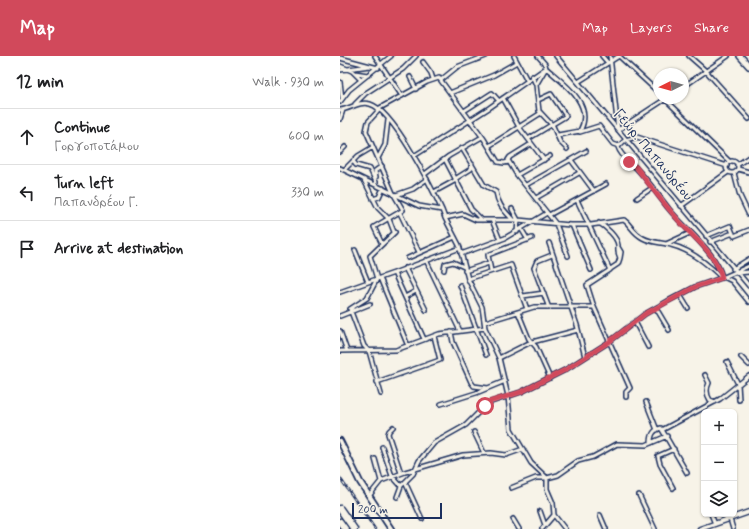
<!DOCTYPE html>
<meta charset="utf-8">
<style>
:root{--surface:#fff;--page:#f2f2f2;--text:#202124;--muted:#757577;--line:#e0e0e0;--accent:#d1495b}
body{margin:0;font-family:Mynerve,sans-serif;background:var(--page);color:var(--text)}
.controls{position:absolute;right:12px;bottom:12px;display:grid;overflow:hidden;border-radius:6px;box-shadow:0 1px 3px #0004}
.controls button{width:36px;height:36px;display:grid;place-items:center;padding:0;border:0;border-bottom:1px solid var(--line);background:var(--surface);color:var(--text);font:20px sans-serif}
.compass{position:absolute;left:313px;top:12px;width:36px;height:36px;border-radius:50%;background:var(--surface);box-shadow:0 1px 3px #0004;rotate:265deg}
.scale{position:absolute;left:12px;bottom:10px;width:90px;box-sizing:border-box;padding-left:4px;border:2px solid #1b2f5e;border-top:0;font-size:11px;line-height:14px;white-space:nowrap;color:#1b2f5e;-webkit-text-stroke:3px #f7f3e8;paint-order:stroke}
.stop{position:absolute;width:12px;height:12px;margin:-9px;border:3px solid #d1495b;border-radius:50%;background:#fff}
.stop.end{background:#d1495b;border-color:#fff;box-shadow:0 1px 4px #0008}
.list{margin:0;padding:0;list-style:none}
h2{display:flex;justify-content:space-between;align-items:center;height:52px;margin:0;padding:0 16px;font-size:17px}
h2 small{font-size:13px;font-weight:400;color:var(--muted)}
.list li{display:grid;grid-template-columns:26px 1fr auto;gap:12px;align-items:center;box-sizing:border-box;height:56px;padding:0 16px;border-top:1px solid var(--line)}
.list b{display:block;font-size:15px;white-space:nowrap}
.list p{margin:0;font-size:13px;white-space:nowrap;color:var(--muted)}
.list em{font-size:13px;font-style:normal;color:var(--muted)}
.icon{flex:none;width:22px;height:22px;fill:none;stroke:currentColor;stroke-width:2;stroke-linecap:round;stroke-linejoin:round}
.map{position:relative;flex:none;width:409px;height:473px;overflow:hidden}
header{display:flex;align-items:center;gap:24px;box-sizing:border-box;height:56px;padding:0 20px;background:var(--accent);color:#fff}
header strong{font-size:19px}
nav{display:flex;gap:22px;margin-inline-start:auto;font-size:14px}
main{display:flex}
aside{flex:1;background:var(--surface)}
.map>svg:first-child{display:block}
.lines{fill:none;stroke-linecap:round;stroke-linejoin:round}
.minor-casing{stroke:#1b2f5e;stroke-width:6}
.tertiary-casing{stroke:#1b2f5e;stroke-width:7}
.secondary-casing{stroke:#1b2f5e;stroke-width:8}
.primary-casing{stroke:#1b2f5e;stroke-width:8}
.motorway-casing{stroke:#1b2f5e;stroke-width:9}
.minor{stroke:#f7f3e8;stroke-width:3}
.tertiary{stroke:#f7f3e8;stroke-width:4}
.secondary{stroke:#f7f3e8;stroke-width:4.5}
.primary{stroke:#f7f3e8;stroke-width:5}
.motorway{stroke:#f7f3e8;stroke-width:6}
.rail-casing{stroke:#1b2f5e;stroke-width:2.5}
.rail{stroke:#f7f3e8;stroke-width:1;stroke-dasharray:3;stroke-linecap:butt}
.route{stroke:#d1495b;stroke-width:5}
.labels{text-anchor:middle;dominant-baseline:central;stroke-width:3;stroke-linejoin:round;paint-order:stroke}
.street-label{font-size:14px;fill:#1b2f5e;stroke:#f7f3e8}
</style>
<header>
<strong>Map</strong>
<nav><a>Map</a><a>Layers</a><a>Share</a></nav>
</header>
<main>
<aside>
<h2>12 min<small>Walk · 930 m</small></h2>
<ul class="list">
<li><svg class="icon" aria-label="ahead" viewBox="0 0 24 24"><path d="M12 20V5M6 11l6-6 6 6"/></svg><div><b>Continue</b><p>Γοργοποτάμου</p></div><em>600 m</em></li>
<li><svg class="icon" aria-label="left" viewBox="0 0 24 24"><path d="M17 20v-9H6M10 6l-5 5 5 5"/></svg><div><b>Turn left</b><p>Παπανδρέου Γ.</p></div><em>330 m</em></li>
<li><svg class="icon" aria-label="arrive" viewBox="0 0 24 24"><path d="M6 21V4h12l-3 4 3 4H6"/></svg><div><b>Arrive at destination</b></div></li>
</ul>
</aside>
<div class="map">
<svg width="409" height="473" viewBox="0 0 409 473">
<rect width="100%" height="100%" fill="#f7f3e8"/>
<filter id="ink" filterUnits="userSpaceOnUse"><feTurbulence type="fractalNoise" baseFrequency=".025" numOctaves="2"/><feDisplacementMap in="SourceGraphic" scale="8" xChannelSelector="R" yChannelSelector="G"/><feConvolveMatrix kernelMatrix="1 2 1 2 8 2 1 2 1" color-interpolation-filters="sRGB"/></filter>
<g filter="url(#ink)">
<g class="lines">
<!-- minor casing -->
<g class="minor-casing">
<path id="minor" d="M35,0L62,40
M174,0L187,24
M216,0L409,230
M262,0L268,7
M270,0L278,74
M279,0L319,37
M349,0L366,15L409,63
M0,2L38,12
M83,6L91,17L93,23
M0,10L12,15L21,24
M0,14L30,10
M15,17L28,19
M192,20L196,29L199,55L213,70L220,86L227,93
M70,21L76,33
M101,24L117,11L146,0
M0,26L2,42
M238,26L279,0
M196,29L206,12C223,27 255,48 240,75L218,79
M343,31L388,0
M110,37L154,19L177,6
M163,42L179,71L204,104
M324,42L390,106
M0,46L9,34L51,0
M15,48L26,37L63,13L76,0
M38,53L87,26L99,22L144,83L158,106L164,107L169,106
M0,54C11,53 18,45 30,48C53,54 92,132 102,154
M39,54L28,66L26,75L53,137L63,154L34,171L42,188
M124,55L152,37L159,45
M0,63L3,54
M278,74L327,42
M240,76L259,70L273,88L279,90
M188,83L226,60L211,38L198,44
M191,88L170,101L168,104L177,119L216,168L228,200
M149,90L201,57
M122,92L144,129L156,136C158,149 164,154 172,163
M0,96L5,91
M74,100L149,52L206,12L205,8L198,0
M38,102L45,89L48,64
M105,103L131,153L142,164
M231,104L254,135
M13,105L16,109L30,113L36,126
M386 111a6 6 0 1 1 12 0a6 6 0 1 1-12 0Z
M397,109L409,101
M0,112L79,150L102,154L105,162L123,158L136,164H178L230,169H251L284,164C292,170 292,176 303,182C312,187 321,186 331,189C351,194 368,208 382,222
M398,113L409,116
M4,114L18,100L33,91
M394,117L400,140L409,159
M85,118L109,100L142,81
M177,119L210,100
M36,121L35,115L42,110
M115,123L131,113L132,108
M24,124L38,152L49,163L54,176
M186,129L246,95
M94,136L116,124
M56,139L73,133L87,123
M196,142L239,117
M297,142L312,132
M33,143L39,141L43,132
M237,144L270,214L247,229L254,251
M341,150L388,116
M172,153L178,164L177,176
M60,157L79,196
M209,159L266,128
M105,162L119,189L128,223L142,251L145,272L159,302L168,340L171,373L191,407L207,422V433L213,447L214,459L225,473
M152,164L160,184
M259,167C266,171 277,181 278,189C278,195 277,196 280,202L278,208L269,214
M232,169L251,214
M182,174L188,184
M366,180L390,170L394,180L409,174
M370,186L393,177
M209,187L237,269L245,301
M326,188L350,177
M278,191L281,196L280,202
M15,194L28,226L54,217
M121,198L165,182L207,157
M68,202L115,181
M86,204L120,275
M65,212L86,254
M393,213L409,203
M104,214L105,208L113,206L124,211
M125,215L149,207
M151,215L148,199L192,182
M397,217L409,216
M382,221C376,196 345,173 329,153C318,139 308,124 296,112C290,105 281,101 278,91L285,84L297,81L387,110
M384,221L392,225L409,246
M40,222L68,290
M128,223L171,209L187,253
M120,229L146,299
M0,236L28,226
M340,239L348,252
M183,240L204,237
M65,241L76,235
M209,252L194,212L197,205L212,199
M316,252L329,274
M178,256L189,283L196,291L210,322
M0,260L30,248
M145,266L194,251H254L290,332L286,336V341
M295,266L308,291
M0,275L7,295
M111,276L113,286L131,326L134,330L148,332
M84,283L54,217L120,192
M192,286L238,274
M0,295L56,294L99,278L145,272
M401,301L409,309
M159,302L191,286
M387,306L398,328L399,344
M365,319L369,327C366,333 366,338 370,344L375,346
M37,326L100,304L94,280
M41,338L29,295L24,290L10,253L27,242L37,223L30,200L55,176
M306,346L317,374
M101,348L136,337L165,325
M53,371L49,375L48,378L61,417
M322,374L380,343L409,320
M134,376L144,397
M311,387C311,379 313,374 321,372L347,417
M42,391L52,420L61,430
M318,400L320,408L333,432
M318,400L334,393
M35,403L41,425
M65,426L82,463
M171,432L196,422H207L218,419L238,405L253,401L277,388L306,389L327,380
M299,439L315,473
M29,440L41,425L65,416L123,399L151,397L166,399L183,393
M57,441L61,430L73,418L79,405L94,387L126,369L148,347L181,336L225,314L269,286L305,258L328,245L355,231L384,221L409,210
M200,455L205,469
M371,458L375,468
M260,459L266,473
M173,463L179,473
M390,463L393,473
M202,473L214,459"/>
</g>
<!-- tertiary casing -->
<g class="tertiary-casing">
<path id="tertiary" d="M360,473L409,456"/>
</g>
<!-- secondary casing -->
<g class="secondary-casing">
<path id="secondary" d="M0,385L20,426L51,473"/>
</g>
<!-- primary casing -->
<g class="primary-casing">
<path id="primary" d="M400,0L409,10"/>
</g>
<!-- motorway casing -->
<g class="motorway-casing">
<path id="motorway" d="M0,453L14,473
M0,466L5,473"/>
</g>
<!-- minor -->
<use href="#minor" class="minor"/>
<!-- tertiary -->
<use href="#tertiary" class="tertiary"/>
<!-- secondary -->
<use href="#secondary" class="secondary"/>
<!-- primary -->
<use href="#primary" class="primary"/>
<!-- motorway -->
<use href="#motorway" class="motorway"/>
<!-- rail casing -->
<g class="rail-casing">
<path id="rail" d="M0,422L35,473"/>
</g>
<!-- rail -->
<use href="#rail" class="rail"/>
</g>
</g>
<g class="lines" filter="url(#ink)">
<!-- route -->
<path class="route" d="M145,350L149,346L181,336L225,314L269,286L305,258L355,231L382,222C377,199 355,183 340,166C325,149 310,130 296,111L289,106"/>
</g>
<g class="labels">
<!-- street labels -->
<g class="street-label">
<text transform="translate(313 99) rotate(50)">Γεώρ. Παπανδρέου</text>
</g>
</g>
</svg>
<div class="controls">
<button>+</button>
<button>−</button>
<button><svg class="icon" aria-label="layers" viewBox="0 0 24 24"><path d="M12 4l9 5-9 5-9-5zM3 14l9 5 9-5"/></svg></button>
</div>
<svg class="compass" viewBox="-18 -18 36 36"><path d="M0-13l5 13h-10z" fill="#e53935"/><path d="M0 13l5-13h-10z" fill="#757577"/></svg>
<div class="scale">200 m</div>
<div class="stop" style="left:145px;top:350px"></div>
<div class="stop end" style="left:289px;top:106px"></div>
</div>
</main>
